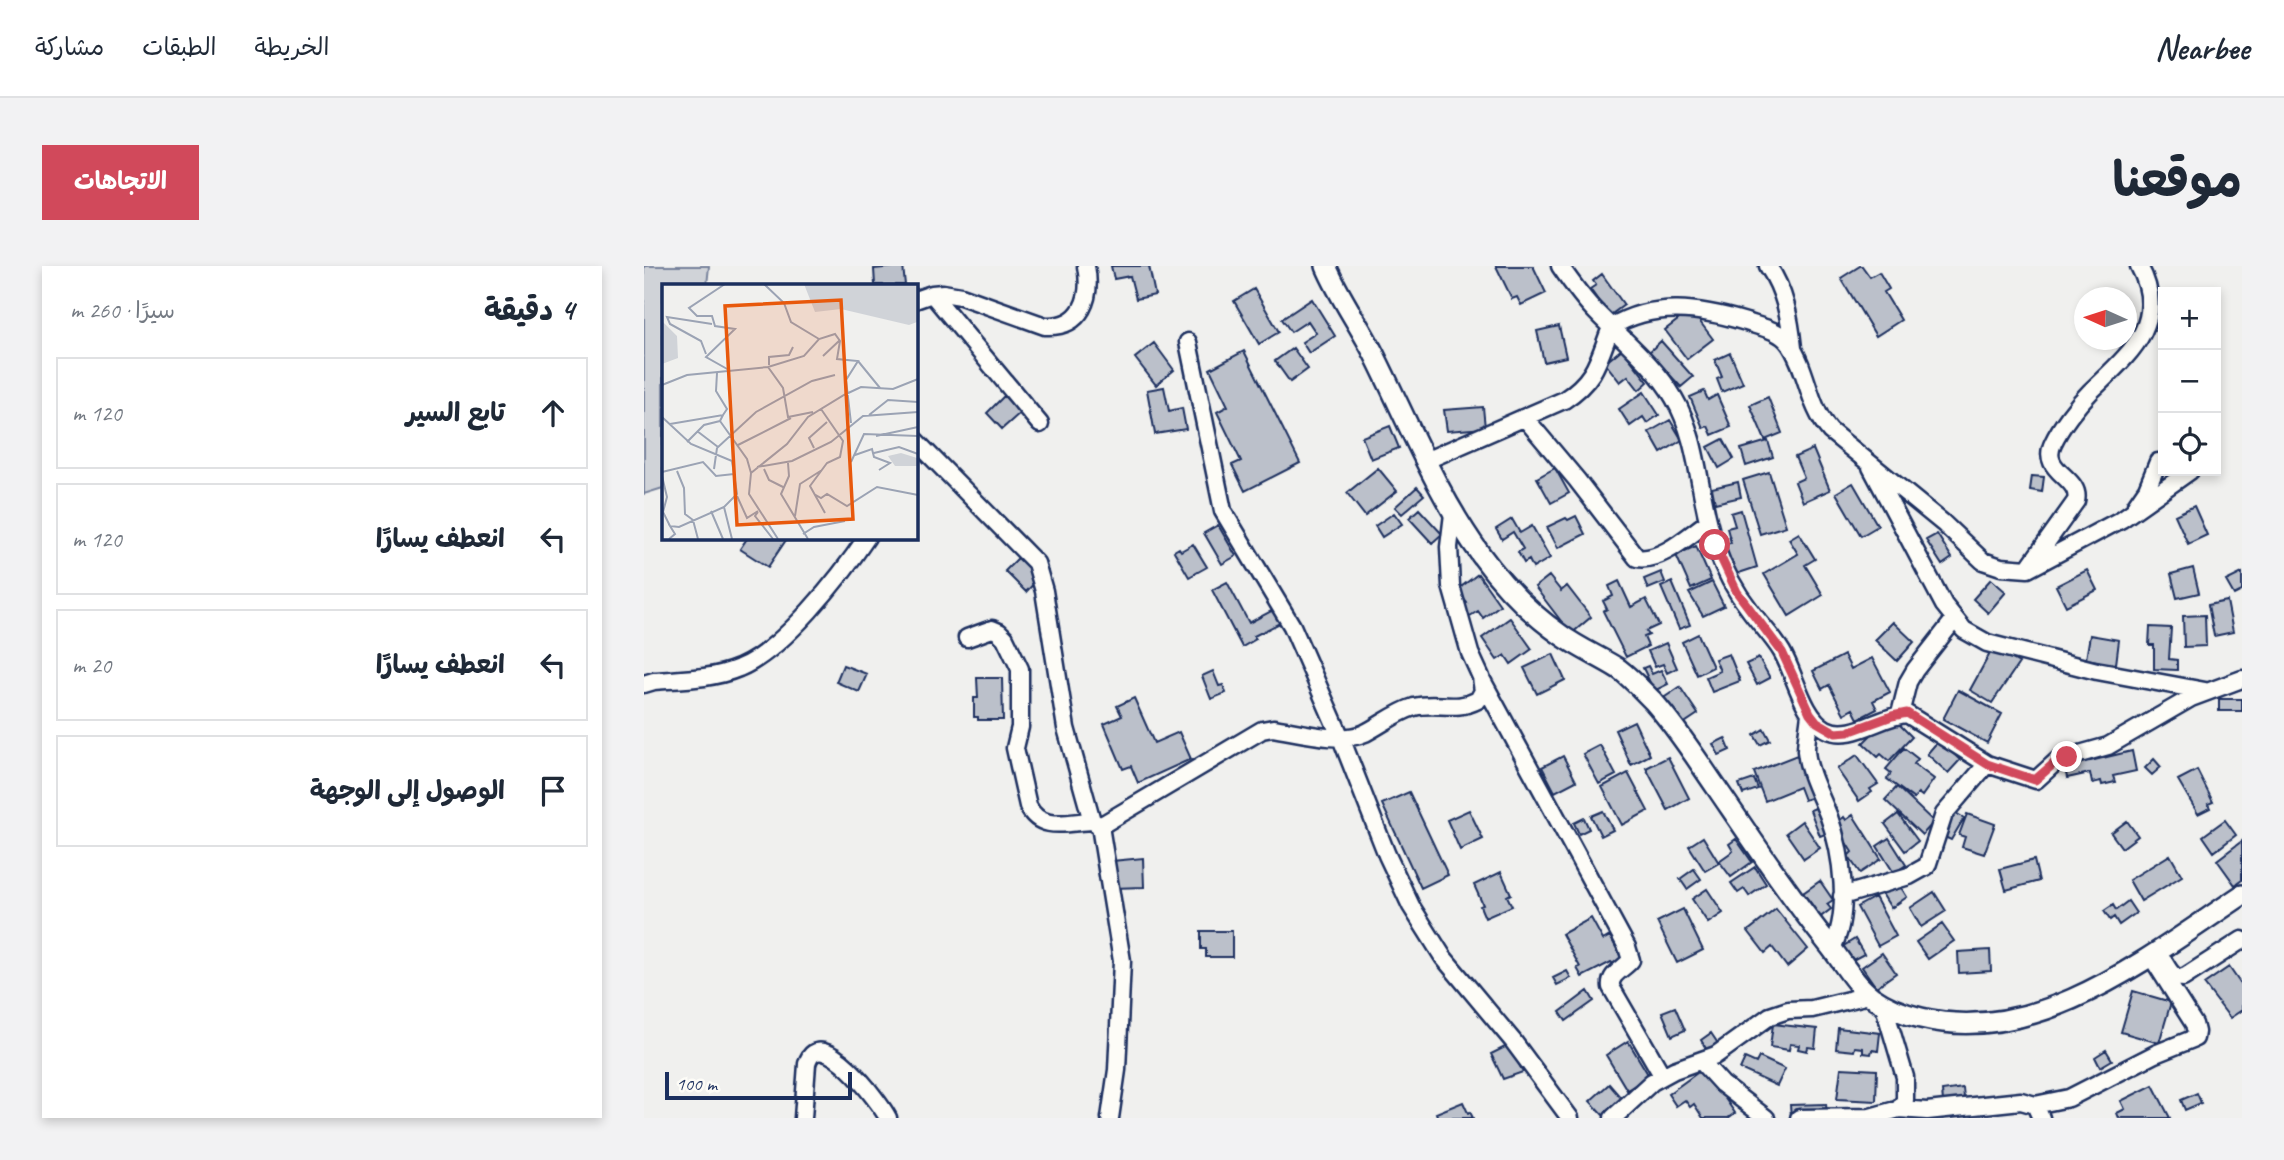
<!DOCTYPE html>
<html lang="ar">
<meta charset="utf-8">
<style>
:root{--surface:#fff;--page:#f2f2f3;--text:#1f2937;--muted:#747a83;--line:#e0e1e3;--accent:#d1495b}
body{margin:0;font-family:Caveat,"Playpen Sans Arabic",sans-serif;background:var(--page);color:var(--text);direction:rtl}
.controls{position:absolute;right:21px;top:21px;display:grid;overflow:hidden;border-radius:0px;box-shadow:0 4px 10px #0003}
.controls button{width:63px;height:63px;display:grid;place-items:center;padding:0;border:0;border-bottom:2px solid var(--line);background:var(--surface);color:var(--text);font:35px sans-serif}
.compass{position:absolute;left:1430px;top:21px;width:63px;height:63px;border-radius:50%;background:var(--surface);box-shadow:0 4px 10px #0003;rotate:273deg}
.scale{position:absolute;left:21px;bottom:18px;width:187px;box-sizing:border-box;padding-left:7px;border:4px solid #1b2f5e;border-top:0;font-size:19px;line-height:24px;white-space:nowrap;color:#1b2f5e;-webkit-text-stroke:5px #fdfcf7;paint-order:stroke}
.stop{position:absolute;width:21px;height:21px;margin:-16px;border:5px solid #d1495b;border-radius:50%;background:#fff}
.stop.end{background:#d1495b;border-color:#fff;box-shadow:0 2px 7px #0008}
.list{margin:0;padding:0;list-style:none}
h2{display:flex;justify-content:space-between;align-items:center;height:91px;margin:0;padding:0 28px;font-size:30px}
h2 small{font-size:23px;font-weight:400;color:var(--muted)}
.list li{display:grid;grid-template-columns:46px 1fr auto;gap:21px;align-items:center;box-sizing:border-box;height:112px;margin:0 14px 14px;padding:0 14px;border:2px solid var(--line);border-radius:0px}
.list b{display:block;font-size:26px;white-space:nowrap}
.list em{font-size:23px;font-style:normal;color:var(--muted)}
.icon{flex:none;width:38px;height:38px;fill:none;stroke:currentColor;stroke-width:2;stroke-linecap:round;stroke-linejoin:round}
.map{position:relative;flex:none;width:1598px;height:852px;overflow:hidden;direction:ltr;border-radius:0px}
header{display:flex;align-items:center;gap:42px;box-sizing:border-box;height:98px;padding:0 35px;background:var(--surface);border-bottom:2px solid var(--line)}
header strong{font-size:33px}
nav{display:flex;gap:38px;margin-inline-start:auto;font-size:24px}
.intro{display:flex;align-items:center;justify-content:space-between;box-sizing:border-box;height:168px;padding:0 42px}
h1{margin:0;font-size:49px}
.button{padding:18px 32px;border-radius:0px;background:var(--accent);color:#fff;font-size:24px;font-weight:700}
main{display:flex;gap:42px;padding:0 42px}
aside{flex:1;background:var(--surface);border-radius:0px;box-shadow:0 4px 10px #0003}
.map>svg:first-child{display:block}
.green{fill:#d0d3d8;stroke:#76819b;stroke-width:2}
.building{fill:#bbc0ca;stroke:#1b2f5e;stroke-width:2}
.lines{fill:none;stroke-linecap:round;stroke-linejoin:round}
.minor-casing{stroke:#1b2f5e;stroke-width:21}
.major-casing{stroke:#1b2f5e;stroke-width:24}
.minor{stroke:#fdfcf7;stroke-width:16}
.major{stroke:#fdfcf7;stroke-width:19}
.route{stroke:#d1495b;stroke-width:9}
.inset-road{fill:none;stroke:#9ba3b4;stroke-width:2}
.view{fill:#e8590c;fill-opacity:0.15;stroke:#e8590c;stroke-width:3.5}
.inset-edge{fill:none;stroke:#1b2f5e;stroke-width:3.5}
</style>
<header>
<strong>Nearbee</strong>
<nav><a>الخريطة</a><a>الطبقات</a><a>مشاركة</a></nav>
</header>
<div class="intro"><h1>موقعنا</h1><a class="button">الاتجاهات</a></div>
<main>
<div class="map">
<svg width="1598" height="852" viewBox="0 0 1598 852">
<rect width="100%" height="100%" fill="#f0f0ee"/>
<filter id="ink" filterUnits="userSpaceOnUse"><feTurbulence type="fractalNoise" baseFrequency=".0143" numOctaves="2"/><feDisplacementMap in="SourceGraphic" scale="14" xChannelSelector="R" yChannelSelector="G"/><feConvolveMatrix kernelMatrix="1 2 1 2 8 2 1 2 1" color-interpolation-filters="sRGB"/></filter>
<g filter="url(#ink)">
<!-- green -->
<path class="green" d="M0,0H65L63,19H19V222L0,228Z"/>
<!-- building -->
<path class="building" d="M259,0L261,19H231L230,3Z
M467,0H505L511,29L492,33L486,10L470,13Z
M852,0H889L902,27L877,39L873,31L868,33Z
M1216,0H1218L1226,11L1235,6L1245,23L1240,26L1257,54L1232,70L1197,12Z
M958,8L980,39L965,50L946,23L952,19L949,15Z
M610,23L635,66L615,78L590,35Z
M668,33L691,70L665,87L658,76L672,67L664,55L647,66L638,53Z
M1047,44L1069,73L1043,93L1021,64Z
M915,60L922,91L900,96L893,65Z
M1017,75L1049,111L1037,121L1005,86Z
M510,77L530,104L512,119L491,92Z
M649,82L664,103L646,116L631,95Z
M978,83L1004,116L995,124L984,110L976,116L961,97Z
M600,85L656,197L601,225L588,199L597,195L573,146L584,140L566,103Z
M1086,87L1099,117L1078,126L1073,113L1078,111L1071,94Z
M520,121L525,145L538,142L542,163L511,168L503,124Z
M1060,125L1064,134L1073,129L1087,161L1068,169L1064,160L1059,162L1046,131Z
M1000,126L1015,149L1003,157L999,151L986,160L975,143Z
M360,130L376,147L358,163L343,147Z
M1124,131L1138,167L1121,174L1106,139Z
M839,141L841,162L803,165L800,144Z
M1026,154L1038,174L1017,187L1005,166Z
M746,160L755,182L727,193L718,171Z
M1079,173L1090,193L1075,202L1064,181Z
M1124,175L1129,191L1102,200L1097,183Z
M1169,183L1186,224L1159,236L1151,216L1160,212L1151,191Z
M734,202L753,225L721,250L703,227Z
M911,202L925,227L907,237L893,212Z
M1125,206L1142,260L1116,268L1099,214Z
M1388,210L1400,211L1398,226L1386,224Z
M1094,216L1097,231L1071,237L1068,222Z
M1209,217L1234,260L1217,270L1192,227Z
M773,221L780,229L758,248L751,241Z
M1550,240L1563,269L1544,278L1531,249Z
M775,243L798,268L788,277L765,252Z
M1097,244L1113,301L1089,309L1080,278L1087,277L1083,262L1091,260L1087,247Z
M750,247L758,258L738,271L731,260Z
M932,250L941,268L914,282L903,261L922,252L924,254Z
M868,253L876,267L888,260L906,292L889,302L885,294L880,297L874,286L879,283L869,266L858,273L852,263Z
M574,259L592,290L578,298L560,267Z
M1155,267L1171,293L1161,299L1179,329L1145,350L1120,308L1154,288L1145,273Z
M1293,268L1308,292L1298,299L1282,274Z
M104,271H144L124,301L96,283Z
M549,278L563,301L545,311L530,285L535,282L537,285Z
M1052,280L1067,314L1047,323L1032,289Z
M375,291L396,311L382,326L361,305Z
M1549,302L1555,327L1533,332L1527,308Z
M1443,304L1453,324L1422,340L1412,320Z
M1017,306L1021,316L1004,323L1000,313Z
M1598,307V325L1590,329L1582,315Z
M834,308L856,339L839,352L834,345L826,350L818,340L823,337L813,324Z
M905,310L917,325L923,320L947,351L927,368L891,321Z
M1347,313L1362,326L1344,347L1329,333Z
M975,315L987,341L1002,333L1015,359L1002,365L1005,369L1000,371L1004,380L982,391L959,345L963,343L959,335L969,330L965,320Z
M583,316L605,357L631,343L638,356L610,370L612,373L598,381L568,324Z
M1028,316L1046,359L1035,363L1017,321Z
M1068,316L1080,340L1059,350L1045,327Z
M1583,335L1589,366L1570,370L1564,339Z
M1561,349L1562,380L1540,381L1539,350Z
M866,352L888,383L867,398L861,389L853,394L838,372Z
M1249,356L1270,376L1253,395L1231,374Z
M1506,361L1527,362L1525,393L1533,394V404L1510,403V379H1505Z
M1054,368L1069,401L1053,409L1038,376Z
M1446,369L1475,374L1472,398L1442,393Z
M1022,377L1033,402L1023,407L1019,398L1011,401L1004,385Z
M1349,382L1375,397L1348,437L1326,424Z
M909,388L921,414L893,428L880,402Z
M1085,388L1096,415L1068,426L1062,411L1076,405L1071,393Z
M1200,389L1207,403L1228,392L1246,426L1229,435L1233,443L1214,453L1209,443L1200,448L1185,419L1178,423L1169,405Z
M1115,392L1126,412L1113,419L1102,398Z
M199,399L223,408L215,426L192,416Z
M1004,400L1008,408L1017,404L1024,418L1010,425L999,402Z
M569,405L575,420L579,419L582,427L567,433L558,410Z
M333,412H358L359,454H334V451H330V432H334Z
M1036,421L1054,448L1036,460L1018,433Z
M1314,424L1358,448L1343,477L1299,453Z
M490,432L510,477L535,466L547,493L494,517L487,500L479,503L460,458L478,450L473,440Z
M1575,433H1598V445H1575Z
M1243,453L1252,455L1268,471L1245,495L1237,488L1234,491L1219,477Z
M990,455L1006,489L987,499L971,464Z
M1120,463L1126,474L1116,479L1110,469Z
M1081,472L1086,484L1075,489L1069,478Z
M1295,474L1316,494L1304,507L1283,488Z
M956,479L972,509L955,518L939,488Z
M1260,482L1274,493L1270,498L1290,513L1278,530L1274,527L1270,533L1243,513L1247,507L1242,503Z
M1488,485L1492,505L1469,510L1471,516L1458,519L1457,515L1448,517L1446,507L1423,512L1420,497L1444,488L1446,495Z
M1153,489L1169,531L1160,534L1155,521L1121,535L1110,506Z
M1213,489L1234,518L1226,523L1228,526L1215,535L1193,503Z
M919,490L932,515L911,526L898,501Z
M1024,491L1045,532L1024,544L1002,502Z
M1510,493L1517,501L1508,509L1501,502Z
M1553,504L1569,536L1564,538L1566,542L1554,548L1534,514Z
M984,507L1004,545L978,559L958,521Z
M1110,513L1114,523L1099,528L1095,518Z
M1253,521L1290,556L1278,569L1241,534Z
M765,526L804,609L777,622L738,538Z
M1177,540L1187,566L1176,570L1166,544Z
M825,544L839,573L816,584L803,554Z
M1307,544L1320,552L1307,574L1294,568Z
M959,545L969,564L957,570L947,550Z
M1254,548L1274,575L1261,585L1241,558Z
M1323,548L1351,558L1340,588L1318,581L1321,571L1315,569Z
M1209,549L1237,593L1216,607L1204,590L1208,586L1203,578L1201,579L1191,558L1200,551L1202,554Z
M940,552L945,563L935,568L930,557Z
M1581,554L1592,569L1570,586L1559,570Z
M1158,555L1176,582L1160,593L1142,567Z
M1483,555L1494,570L1478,582L1467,567Z
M1059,571L1075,597L1061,605L1045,580Z
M1245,572L1262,599L1250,607L1233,580Z
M1092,573L1108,596L1087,611L1075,595L1089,585L1085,578Z
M1598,575V614L1591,619L1573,594Z
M1526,589L1538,610L1497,635L1485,614Z
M499,592L500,621L469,622L468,595Z
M1390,594L1395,615L1362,624L1356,603Z
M1111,601L1122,618L1105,630L1100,623L1094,627L1087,617Z
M1050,603L1057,613L1043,623L1036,613Z
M857,606L867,628L863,630L868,640L841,652L836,640L839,639L830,619Z
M1176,615L1189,634L1183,638L1187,643L1170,656L1162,645L1169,640L1159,627Z
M1253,615L1263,631L1247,642L1237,626Z
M1063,623L1079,647L1064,657L1048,633Z
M1290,626L1302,645L1277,661L1266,642Z
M1231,631L1252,670L1234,680L1213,641Z
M1484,635L1492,647L1475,659L1470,651L1466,654L1460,645L1469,639L1472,644Z
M1039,643L1059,684L1033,697L1013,656Z
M1132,643L1164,683L1143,701L1128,681L1121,687L1104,665Z
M947,652L959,674L966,670L978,693L969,698L967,696L938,711L933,702L936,701L918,668Z
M1298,658L1310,675L1284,693L1272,676Z
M557,665H588V691H562V683H557Z
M1211,673L1220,688L1207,695L1198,681Z
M1346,684L1347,705L1315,707L1314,686Z
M1238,687L1252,707L1232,721L1218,701Z
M1585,701L1598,720V744L1586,752L1560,718Z
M923,705L927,712L913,719L909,712Z
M944,725L950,735L922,755L916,746Z
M1489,725L1527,736L1515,777L1477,766Z
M1031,741L1041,764L1028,770L1018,746Z
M1129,758L1173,763L1171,782L1164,781L1163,785L1154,783L1155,779L1146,778L1145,784L1126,781Z
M1194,762L1236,767L1234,785L1228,784L1227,788L1219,787V782L1211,781L1210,785L1192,783Z
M1067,767L1075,779L1064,786L1057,774Z
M984,775L1005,810L983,824L962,789Z
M865,779L879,806L859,813L847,788Z
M1462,784L1468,794L1456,801L1451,791Z
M1115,791L1141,803L1133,820L1096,803L1101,792L1112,797Z
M1060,802L1091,847L1084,852H1059L1050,838L1046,841L1041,834L1032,840L1024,828Z
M1197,802L1233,804L1232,835L1193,833Z
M965,818L978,833L960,850L946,835Z
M1509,819L1526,852H1475L1473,847L1481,843L1477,835Z
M1319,822L1320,832L1299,835L1298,825Z
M1553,827L1557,837L1541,844L1537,834Z
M819,836L824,847L826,846L829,852H794L792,847Z
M1182,838L1183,848L1147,850L1146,839Z"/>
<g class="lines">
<!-- minor casing -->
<g class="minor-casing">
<path id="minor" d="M916,0C927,16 938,32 952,46C978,73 1011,99 1030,132C1056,176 1054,231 1071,279C1079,302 1091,325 1106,344C1116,358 1129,371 1138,386C1151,408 1159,451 1182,463C1207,476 1238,449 1263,448L1343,498L1392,514L1414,494L1464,480L1547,432L1598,413
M1124,0C1141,25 1146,53 1149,82
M288,28L396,158
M271,34L288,28L299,27L317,30L401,60C438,62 448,32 442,0
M544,76L579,245L648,360L697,472L743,589L767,640L799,691L869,775L926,852
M881,152L933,214L993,292C1017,296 1045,269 1064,256
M271,174L392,297L400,325L422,462L448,555L456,560
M781,195L920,134C952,113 954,95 967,61C1010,35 1056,42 1102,56C1117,61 1135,64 1145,77C1164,104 1164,140 1186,165L1299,257L1339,295L1357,301L1384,303L1478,253L1546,205
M1227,201L1300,339L1320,364L1343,377L1453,405L1561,425
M1492,239L1503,223L1514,196
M1387,298L1432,235C1438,211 1395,206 1409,177C1417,160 1433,139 1446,126C1484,89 1526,57 1495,0
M323,372L348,363L355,366L361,372L376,403V461L371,482L384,540C396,566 424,556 448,555
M838,414L983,681L987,694C980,703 965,708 967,721L1018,809
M0,418L10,415C38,413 69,413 95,402C138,385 197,310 223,271
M1166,447C1165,459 1162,473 1162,485C1164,507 1177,530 1185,551C1198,586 1207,647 1188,682
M1256,448L1264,416L1271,404L1310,354
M1198,630L1265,610L1283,600L1300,548L1343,498
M1520,696C1525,704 1528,712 1539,712L1598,674
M1239,737L1261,811V834L1255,843
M1057,795L1078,818L1122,852
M1391,839L1425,832L1511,788L1551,772L1552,766L1550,758L1507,690
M159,852L163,798C175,755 236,836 244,852
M466,852L473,804L478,695L456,560L618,464L629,462C655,466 697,478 721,467C737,459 753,446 770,441C793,435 811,446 834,434L839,425L837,411L826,387L807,320L805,281L809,248
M969,852L1008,816L1030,804L1072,789L1126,750L1144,744L1168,743L1225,729
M1155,852L1226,851L1255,843L1283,845L1377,835L1391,839L1397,852"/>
</g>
<!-- major casing -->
<g class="major-casing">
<path id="major" d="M682,0C695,31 715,58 730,88C764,156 792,227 837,289C858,318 887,348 917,369C935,382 956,391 975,403C987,412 998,424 1009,435C1033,462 1052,492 1072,521C1109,575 1145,629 1185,679C1198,695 1211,719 1228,731C1242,741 1260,748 1277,752C1394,781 1506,690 1598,629"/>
</g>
<!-- minor -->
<use href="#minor" class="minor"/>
<!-- major -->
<use href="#major" class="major"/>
</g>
</g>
<g class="lines" filter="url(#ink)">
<!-- route -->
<path class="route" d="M1071,279L1093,326L1138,386L1166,447L1173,456L1192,467L1204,466L1248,450L1263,447L1343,498L1391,514L1414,494L1423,491"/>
</g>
<!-- overview -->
<g transform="translate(18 18)">
<rect width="256" height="256" fill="#f0f0ee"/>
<path d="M142,0H255V38L247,41L179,25L153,28ZM0,37L15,52L16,74L0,80ZM239,169L255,174V182H233L226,172Z" fill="#d0d3d8"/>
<path class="inset-road" d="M63,0L27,24L35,32H50L53,42L73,45L44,73L67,86M102,0L122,19L129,38L157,55M44,70L39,57L8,40L5,33L50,40M161,72L178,56M196,77L218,104M107,81V73L127,71L131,63M106,83L142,72L157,55L173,50L178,57L175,75L196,77L184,96L189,139M55,89L54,107L65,125L61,131M0,101L25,91L106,83L121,104L126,133L151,128M159,125L181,157L178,173L165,179L148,202L163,229M207,131L226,116L256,118M0,133L29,160L70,177L75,210L62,223L70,255M8,140L61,131L58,137L85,175L89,189M35,147L56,163M214,152L256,143M25,158L42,141L58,137M76,161L129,134M152,164L147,154L165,138M212,169L237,163L256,170M193,171L210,165L212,173L228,179L217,186M189,178L202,150L256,152M126,179L127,192L119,210L146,255M95,183L130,177L169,158L201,132L256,128M52,185L55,164L94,128L150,97L173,91M102,185L107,196L121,203M15,187L22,204L23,230L31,236L36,255M0,188L41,178L54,192L72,190M0,192L5,213L1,228L8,242M152,210L159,214L165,210L185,222L215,203L256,211M75,212L85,234L96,227M49,227L61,255M96,228L93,232L111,255M133,232L138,200L160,186M141,250L152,243L183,237M7,255L13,250L8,242L17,243L62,223M116,255L87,210L89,189L125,160L146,133L182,111L199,103L231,105L256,95"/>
<path class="view" d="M179,16L191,235L75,241L63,22Z"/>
<rect width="256" height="256" class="inset-edge"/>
</g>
</svg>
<div class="controls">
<button>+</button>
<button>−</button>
<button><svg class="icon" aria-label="locate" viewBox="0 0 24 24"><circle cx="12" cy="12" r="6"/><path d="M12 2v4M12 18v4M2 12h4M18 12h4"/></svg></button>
</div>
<svg class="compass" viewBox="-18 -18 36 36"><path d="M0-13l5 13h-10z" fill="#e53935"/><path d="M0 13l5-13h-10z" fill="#747a83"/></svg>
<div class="scale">100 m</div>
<div class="stop" style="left:1071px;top:279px"></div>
<div class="stop end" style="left:1423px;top:491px"></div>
</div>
<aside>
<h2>4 دقيقة<small>سيرًا · 260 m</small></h2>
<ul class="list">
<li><svg class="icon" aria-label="ahead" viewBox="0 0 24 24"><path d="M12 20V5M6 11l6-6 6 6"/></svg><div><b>تابع السير</b></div><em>120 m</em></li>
<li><svg class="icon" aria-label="left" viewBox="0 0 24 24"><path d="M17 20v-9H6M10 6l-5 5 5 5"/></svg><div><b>انعطف يسارًا</b></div><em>120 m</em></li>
<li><svg class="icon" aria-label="left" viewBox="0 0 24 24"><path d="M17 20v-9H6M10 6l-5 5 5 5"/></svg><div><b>انعطف يسارًا</b></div><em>20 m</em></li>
<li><svg class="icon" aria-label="arrive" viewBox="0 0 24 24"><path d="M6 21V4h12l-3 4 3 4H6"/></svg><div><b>الوصول إلى الوجهة</b></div></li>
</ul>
</aside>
</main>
